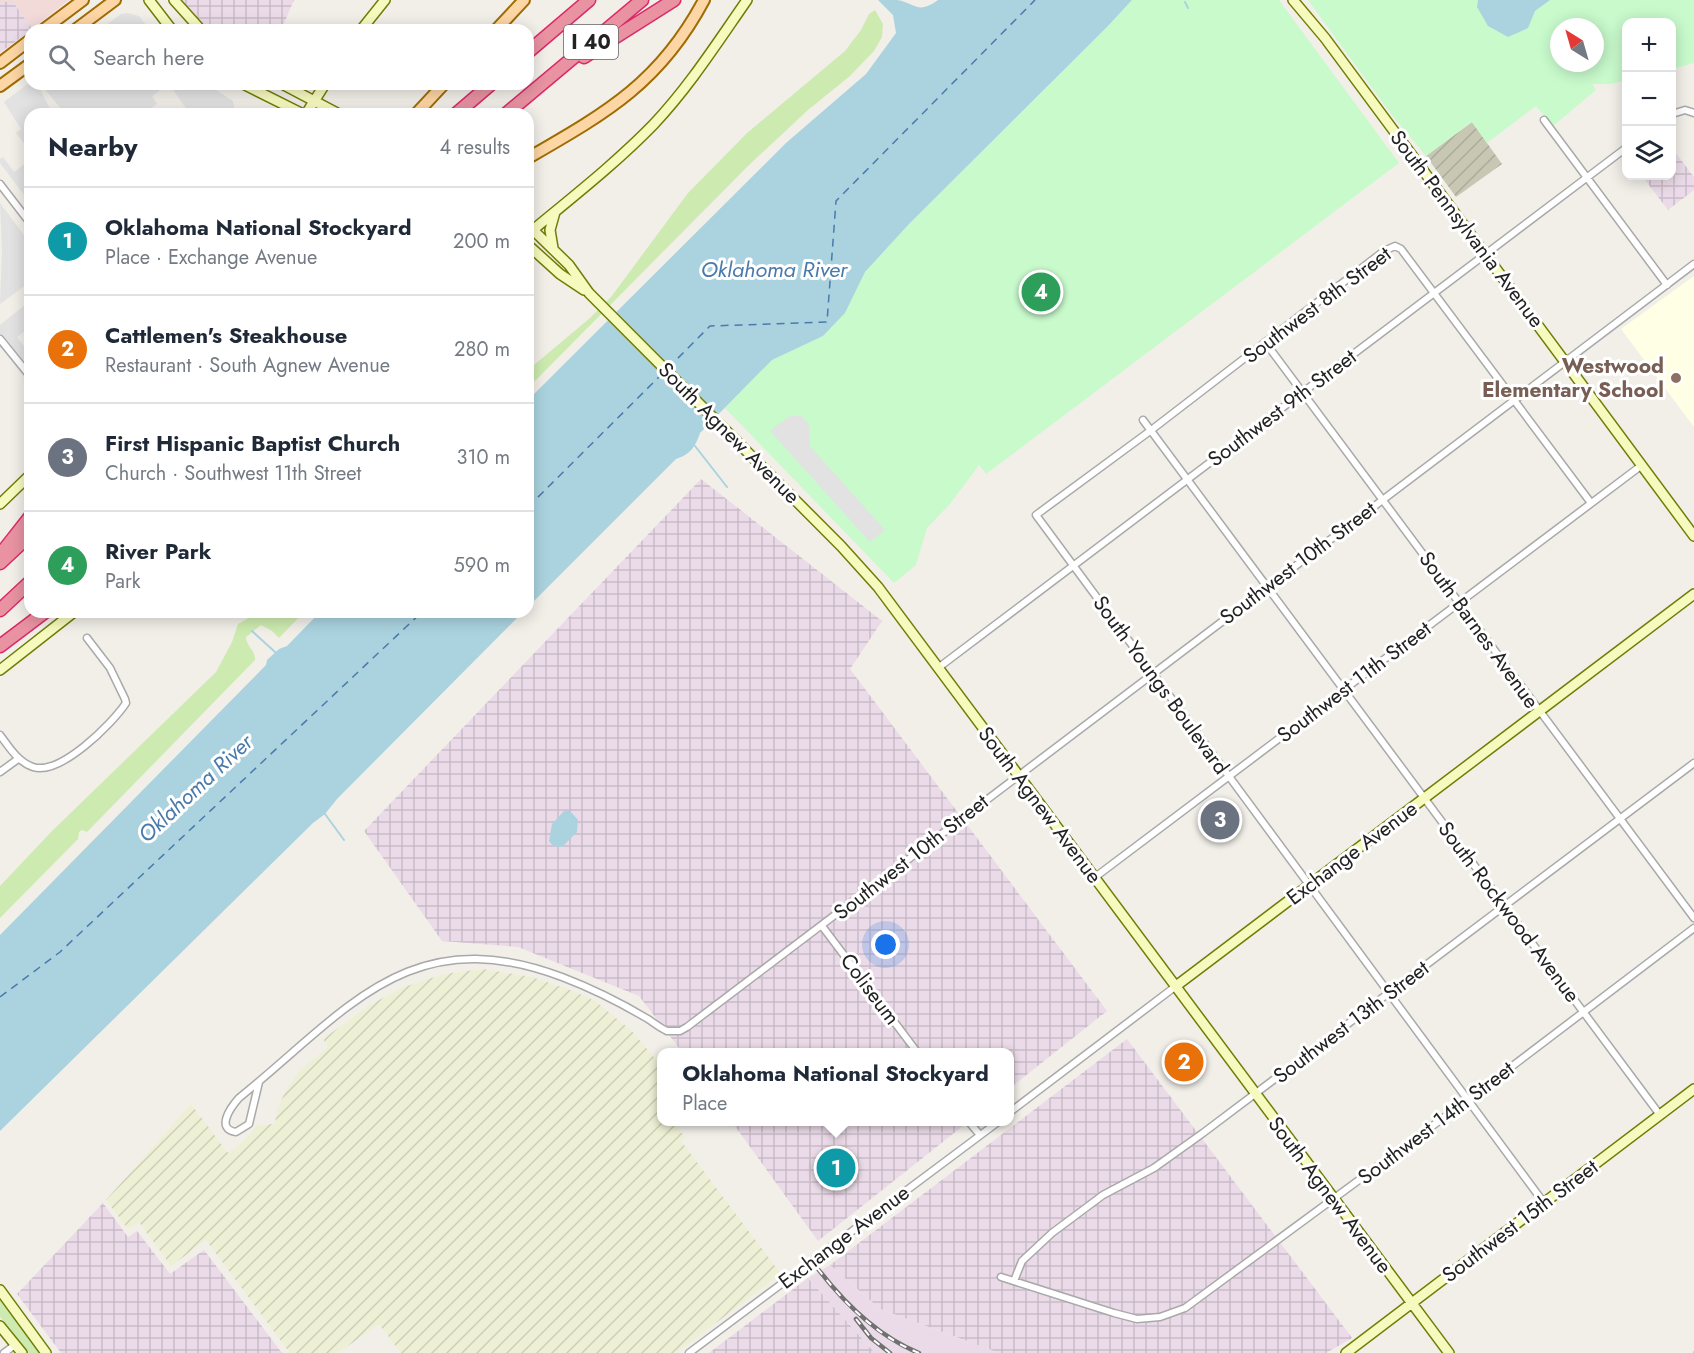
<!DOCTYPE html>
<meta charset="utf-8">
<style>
:root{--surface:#fff;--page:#f2f2f3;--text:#1f2937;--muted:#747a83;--line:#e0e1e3;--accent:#1a73e8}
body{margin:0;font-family:Jost,sans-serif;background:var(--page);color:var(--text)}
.controls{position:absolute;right:18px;top:18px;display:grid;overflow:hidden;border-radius:12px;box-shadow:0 3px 15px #0003}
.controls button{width:54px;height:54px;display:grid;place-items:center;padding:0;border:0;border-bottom:2px solid var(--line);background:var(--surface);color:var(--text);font:30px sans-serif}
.compass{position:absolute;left:1550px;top:18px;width:54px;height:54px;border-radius:50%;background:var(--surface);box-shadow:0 3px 15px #0003;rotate:323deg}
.you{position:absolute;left:886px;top:945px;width:21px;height:21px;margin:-15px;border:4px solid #fff;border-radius:50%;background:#1a73e8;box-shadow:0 0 0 9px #1a73e833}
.badge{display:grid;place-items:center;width:39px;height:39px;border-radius:50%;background:var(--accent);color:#fff;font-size:20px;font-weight:700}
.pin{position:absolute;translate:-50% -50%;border:3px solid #fff;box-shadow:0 2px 6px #0006}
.popup{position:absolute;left:657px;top:1048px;width:357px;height:78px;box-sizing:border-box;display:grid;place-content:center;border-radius:12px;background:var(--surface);filter:drop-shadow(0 2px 4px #0005);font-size:20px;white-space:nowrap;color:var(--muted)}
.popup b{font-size:22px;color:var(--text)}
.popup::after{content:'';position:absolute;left:50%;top:100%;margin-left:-12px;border:12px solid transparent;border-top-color:var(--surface)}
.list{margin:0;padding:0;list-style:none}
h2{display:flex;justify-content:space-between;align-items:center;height:78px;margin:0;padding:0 24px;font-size:26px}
h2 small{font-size:20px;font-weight:400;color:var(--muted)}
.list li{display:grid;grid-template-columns:39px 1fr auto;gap:18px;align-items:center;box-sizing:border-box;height:108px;padding:0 24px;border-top:2px solid var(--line)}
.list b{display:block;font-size:22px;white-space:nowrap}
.list p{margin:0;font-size:20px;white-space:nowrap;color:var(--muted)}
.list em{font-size:20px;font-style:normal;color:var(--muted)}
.icon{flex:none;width:33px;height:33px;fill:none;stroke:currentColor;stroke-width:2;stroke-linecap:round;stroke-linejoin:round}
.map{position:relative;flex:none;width:1694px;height:1353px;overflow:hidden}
.search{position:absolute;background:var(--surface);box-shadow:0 3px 15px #0003;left:24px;top:24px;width:510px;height:66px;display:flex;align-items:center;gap:15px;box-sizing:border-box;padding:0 21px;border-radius:18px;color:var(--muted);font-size:22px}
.panel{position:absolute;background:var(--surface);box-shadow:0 3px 15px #0003;left:24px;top:108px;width:510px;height:510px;border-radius:18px}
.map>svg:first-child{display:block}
.commercial{fill:#f2dad9}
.industrial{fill:url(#industrial-grid)}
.education{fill:#ffffe5}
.railway{fill:#ebdbe8}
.construction{fill:url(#construction-furrows)}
.farmland{fill:url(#farmland-furrows)}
.grass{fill:#cdebb0}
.park{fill:#c8facc;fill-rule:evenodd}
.parking{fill:#e2e2e2}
.water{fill:#aad3df}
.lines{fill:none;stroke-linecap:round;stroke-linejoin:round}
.stream{stroke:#aad3df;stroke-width:2}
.ferry{stroke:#4a7aab;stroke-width:1.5;stroke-dasharray:8 6;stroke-linecap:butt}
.minor-casing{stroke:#a9a9a9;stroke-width:9}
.secondary-casing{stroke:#707d05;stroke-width:12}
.primary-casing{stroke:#a06b00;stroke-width:14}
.motorway-casing{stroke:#dc2a67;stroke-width:15}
.minor{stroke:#fff;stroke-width:6}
.secondary{stroke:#f7fabf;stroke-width:9}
.primary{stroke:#fcd6a4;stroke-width:10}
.motorway{stroke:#e892a2;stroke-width:12}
.rail-casing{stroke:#707070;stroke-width:4.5}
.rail{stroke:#fff;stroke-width:2;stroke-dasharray:7;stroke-linecap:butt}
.education-dot{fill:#8d6e63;stroke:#fff;stroke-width:2}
.labels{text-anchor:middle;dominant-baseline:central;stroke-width:6;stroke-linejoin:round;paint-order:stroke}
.shield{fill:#fff;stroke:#646464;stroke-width:1.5}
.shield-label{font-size:20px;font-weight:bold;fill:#222}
.street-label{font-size:21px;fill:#222;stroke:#fff}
.education-label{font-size:21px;font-weight:bold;fill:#785e54;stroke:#fff;text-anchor:end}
.water-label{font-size:22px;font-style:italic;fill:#4a7aab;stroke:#fff}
</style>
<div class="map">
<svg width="1694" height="1353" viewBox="0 0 1694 1353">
<defs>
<pattern id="industrial-grid" width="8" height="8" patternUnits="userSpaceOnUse" patternTransform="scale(1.5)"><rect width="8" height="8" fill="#ebdbe8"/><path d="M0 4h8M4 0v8" fill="none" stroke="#c9bcc7"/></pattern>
<pattern id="construction-furrows" width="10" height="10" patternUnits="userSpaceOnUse" patternTransform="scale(1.5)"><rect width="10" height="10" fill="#c7c7b4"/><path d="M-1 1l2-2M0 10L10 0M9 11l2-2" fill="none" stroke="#abab9a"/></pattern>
<pattern id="farmland-furrows" width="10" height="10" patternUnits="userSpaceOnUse" patternTransform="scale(1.5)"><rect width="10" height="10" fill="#eef0d5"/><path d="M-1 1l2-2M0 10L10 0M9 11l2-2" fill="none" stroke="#ccceb7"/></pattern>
</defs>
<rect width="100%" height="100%" fill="#f2efe9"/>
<!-- commercial -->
<path class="commercial" d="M0,0H69L32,29L13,3H0Z"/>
<!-- industrial -->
<path class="industrial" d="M182,0H294L281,30H212L197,18Z
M4,2H13L32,29L0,53V3Z
M1672,148L1694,177V190L1668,210L1642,176H1672Z
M701,479L882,621L850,669L1107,1011L1010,1088V1052H682L639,996L518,947L442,941L364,831Z
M1127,1039L1352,1338L1326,1353H999L880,1309L830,1265Z
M732,1122H968L818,1241Z
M103,1203L128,1237L137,1231L170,1274L204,1250L282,1353H61L17,1294Z
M808,1278L875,1353H709Z"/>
<!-- education -->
<path class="education" d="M1694,276V427L1621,329Z"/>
<!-- railway -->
<path class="railway" d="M830,1265L880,1309L999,1353H875L808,1278Z"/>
<!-- construction -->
<path class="construction" d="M1472,122L1502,164L1456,197L1426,156Z"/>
<!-- farmland -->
<path class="farmland" d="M483,969L532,977L573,991L595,1001L632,1031L662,1067V1122H673L686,1138L681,1141L781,1274L676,1353H401L379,1324L338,1353H290L206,1240L171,1266L139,1222L128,1229L106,1200L191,1104L228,1153L244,1141L257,1125L275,1124L277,1110L286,1090L300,1070L328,1047L323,1039L370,1005L401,988L444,974Z"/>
<!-- grass -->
<path class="grass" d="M875,10L883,24L882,37L874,51L850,76L808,110L748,166L528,388V370L590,318L611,297L688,193L747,133L845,51L861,30L869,14Z
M259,612H304L279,638L272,631L261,625L246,637C246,646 256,651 255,660L87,832L82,830L79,832L78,839L0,918V886L51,832L216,672L232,642L238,624Z
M0,1300L40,1353H29L0,1317Z"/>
<!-- park -->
<path class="park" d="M1132,0H1279L1399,163L986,474L979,465L950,504L927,528L916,565L894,583L725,408L772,360L823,336L845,313L865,272L909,224L1107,27Z
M1308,0H1694V63L1672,69V22H1626V80L1611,84H1592L1596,90L1553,126L1536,106L1487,143L1472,122L1426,156L1391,114ZM1559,27H1595V63H1559Z"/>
<!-- parking -->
<path class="parking" d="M127,13L139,16L150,30H99L121,14Z
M30,82V84L38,85L50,109H54L58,114H30V151L16,133L21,129L4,102Z
M41,84H168L152,96L157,104L143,114H65Z
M169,84H207L233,101L235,114H190Z
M3,157L14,172L30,160V196L27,199L0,163V159Z
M0,203L30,243V282L0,304L2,250Z
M30,301V327L17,337L30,354V385L0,346V325Z
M790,416H801L806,421L809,426L810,446L885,530L870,542L771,432L772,429Z"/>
<!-- water -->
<path class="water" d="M878,0C884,0 891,0 897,0C916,3 917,15 938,0H1132L1107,27L909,224L865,272L845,313L823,336L772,360L700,433C695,447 691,454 676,459L528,607V400L786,143L866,74L896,33L893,15Z
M1478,0H1550L1535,11L1528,28L1508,37L1488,26L1477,7Z
M320,612H523L337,799L325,814L313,823L0,1131V935L266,665L267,660L279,649L287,646Z
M564,811H570L578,820L577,832L562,847L553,846L549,841L552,824Z"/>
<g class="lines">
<!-- stream -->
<path class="stream" d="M1185,2L1188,8
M695,446L727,487
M252,631L275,652
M325,814L344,840
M1694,1353V1352"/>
<!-- ferry -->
<path class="ferry" d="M668,368L710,326L827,322L836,201L1035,0
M528,507L662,374
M0,997L60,952L422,612"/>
<!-- minor casing -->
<g class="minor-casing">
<path id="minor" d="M1672,114L1685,110L1694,113
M1544,120L1667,285
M0,184L30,223
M0,339L30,376
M1265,342L1694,918
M1143,420L1660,1115
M938,668L1626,148
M0,735C9,747 18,762 33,767C60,776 112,724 126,703L125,699L110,668L87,638
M0,772L18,759
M1094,878L1642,465
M822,926L917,1052
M259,1082L249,1124L236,1132C215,1129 231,1107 239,1098C346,1012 408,919 562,977C591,988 621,1003 648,1019C654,1023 660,1028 667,1031H680L687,1027L1694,264
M1010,1112L1176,986
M969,1122L980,1135
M1544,1203L1036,515L1150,431L1384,251L1395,246L1401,249L1591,503
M1001,1277L1114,1313L1137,1319L1160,1317L1185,1308L1469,1099L1694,928
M1014,1281L1022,1261L1052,1233L1103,1195L1154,1168L1203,1133L1694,763
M4,1353L15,1345
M689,1353L998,1122"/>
</g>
<!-- secondary casing -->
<g class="secondary-casing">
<path id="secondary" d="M149,0L172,30
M174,0L201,30
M1293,0L1325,38L1694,536
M361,30L385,0
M243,84L303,114
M282,84L339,114
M306,114L325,84
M528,225L569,265L589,293L841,546L878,587L1449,1353
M528,234C570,199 614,165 653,125C689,87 717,43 747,0
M528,245L560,274L584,290
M553,248L550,230L555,212
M0,504L30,475
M0,670L74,612
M1176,986L1694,594
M0,1290L46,1353
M0,1326L22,1353
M1346,1353L1694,1089"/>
</g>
<!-- primary casing -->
<g class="primary-casing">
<path id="primary" d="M43,30L83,0
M75,30L115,0
M496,30L524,0
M0,63L30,40
M0,86L30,64
M416,114L444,84
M528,158C606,113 660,83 704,0"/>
</g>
<!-- motorway casing -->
<g class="motorway-casing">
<path id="motorway" d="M528,52L589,0
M584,57L674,0
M456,114L491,84
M506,114L642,0
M0,555L30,517
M0,563L30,535
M0,610L30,582
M0,646L45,612"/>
</g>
<!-- minor -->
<use href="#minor" class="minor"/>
<!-- secondary -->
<use href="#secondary" class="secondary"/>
<!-- primary -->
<use href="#primary" class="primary"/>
<!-- motorway -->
<use href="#motorway" class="motorway"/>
<!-- rail casing -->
<g class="rail-casing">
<path id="rail" d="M818,1269C845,1304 877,1336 919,1353
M856,1319L871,1338L890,1353"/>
</g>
<!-- rail -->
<use href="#rail" class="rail"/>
</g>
<!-- markers -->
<circle class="education-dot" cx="1676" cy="378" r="6"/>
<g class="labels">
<!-- shield labels -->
<rect class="shield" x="564" y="25" width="54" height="34" rx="4.5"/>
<g class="shield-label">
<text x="591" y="42">I 40</text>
</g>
<!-- street labels -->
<g class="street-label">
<text transform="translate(1467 229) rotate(53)">South Pennsylvania Avenue</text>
<text transform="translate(1317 305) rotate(-37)">Southwest 8th Street</text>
<text transform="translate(1282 408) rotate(-37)">Southwest 9th Street</text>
<text transform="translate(729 433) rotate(45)">South Agnew Avenue</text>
<text transform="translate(1298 563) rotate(-37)">Southwest 10th Street</text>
<text transform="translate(1479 630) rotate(54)">South Barnes Avenue</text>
<text transform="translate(1354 682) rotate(-37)">Southwest 11th Street</text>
<text transform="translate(1161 685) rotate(54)">South Youngs Boulevard</text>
<text transform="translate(1040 805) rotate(53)">South Agnew Avenue</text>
<text transform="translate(1352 853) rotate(-37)">Exchange Avenue</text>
<text transform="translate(911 857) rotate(-38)">Southwest 10th Street</text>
<text transform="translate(1509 912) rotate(53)">South Rockwood Avenue</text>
<text transform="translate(870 989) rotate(53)">Coliseum</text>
<text transform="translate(1351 1022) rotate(-37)">Southwest 13th Street</text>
<text transform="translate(1436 1123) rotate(-37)">Southwest 14th Street</text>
<text transform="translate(1330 1195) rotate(53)">South Agnew Avenue</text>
<text transform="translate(1520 1221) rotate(-37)">Southwest 15th Street</text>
<text transform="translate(844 1237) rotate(-37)">Exchange Avenue</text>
</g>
<!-- education labels -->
<g class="education-label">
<text x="1664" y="366">Westwood<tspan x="1664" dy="24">Elementary School</tspan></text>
</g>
<!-- water labels -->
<g class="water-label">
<text x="774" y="269">Oklahoma River</text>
<text transform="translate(195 788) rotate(-43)">Oklahoma River</text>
</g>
</g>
</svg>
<div class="controls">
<button>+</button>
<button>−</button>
<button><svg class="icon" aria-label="layers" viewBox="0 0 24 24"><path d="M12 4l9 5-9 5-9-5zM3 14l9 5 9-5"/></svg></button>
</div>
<svg class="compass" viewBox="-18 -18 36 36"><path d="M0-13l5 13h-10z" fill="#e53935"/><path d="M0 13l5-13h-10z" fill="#747a83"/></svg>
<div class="you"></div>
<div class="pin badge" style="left:836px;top:1168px;background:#0f9aa8">1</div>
<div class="popup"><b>Oklahoma National Stockyard</b>Place</div>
<div class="pin badge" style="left:1184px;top:1062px;background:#e8710a">2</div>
<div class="pin badge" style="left:1220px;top:820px;background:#6b7280">3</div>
<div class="pin badge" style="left:1041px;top:292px;background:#2e9e5b">4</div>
<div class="search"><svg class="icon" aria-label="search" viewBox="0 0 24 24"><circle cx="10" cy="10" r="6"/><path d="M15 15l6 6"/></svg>Search here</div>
<section class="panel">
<h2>Nearby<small>4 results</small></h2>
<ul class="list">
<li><span class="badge" style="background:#0f9aa8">1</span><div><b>Oklahoma National Stockyard</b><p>Place · Exchange Avenue</p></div><em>200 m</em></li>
<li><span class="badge" style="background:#e8710a">2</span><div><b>Cattlemen's Steakhouse</b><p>Restaurant · South Agnew Avenue</p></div><em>280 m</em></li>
<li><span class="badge" style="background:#6b7280">3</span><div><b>First Hispanic Baptist Church</b><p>Church · Southwest 11th Street</p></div><em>310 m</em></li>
<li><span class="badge" style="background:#2e9e5b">4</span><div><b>River Park</b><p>Park</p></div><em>590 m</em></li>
</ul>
</section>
</div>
